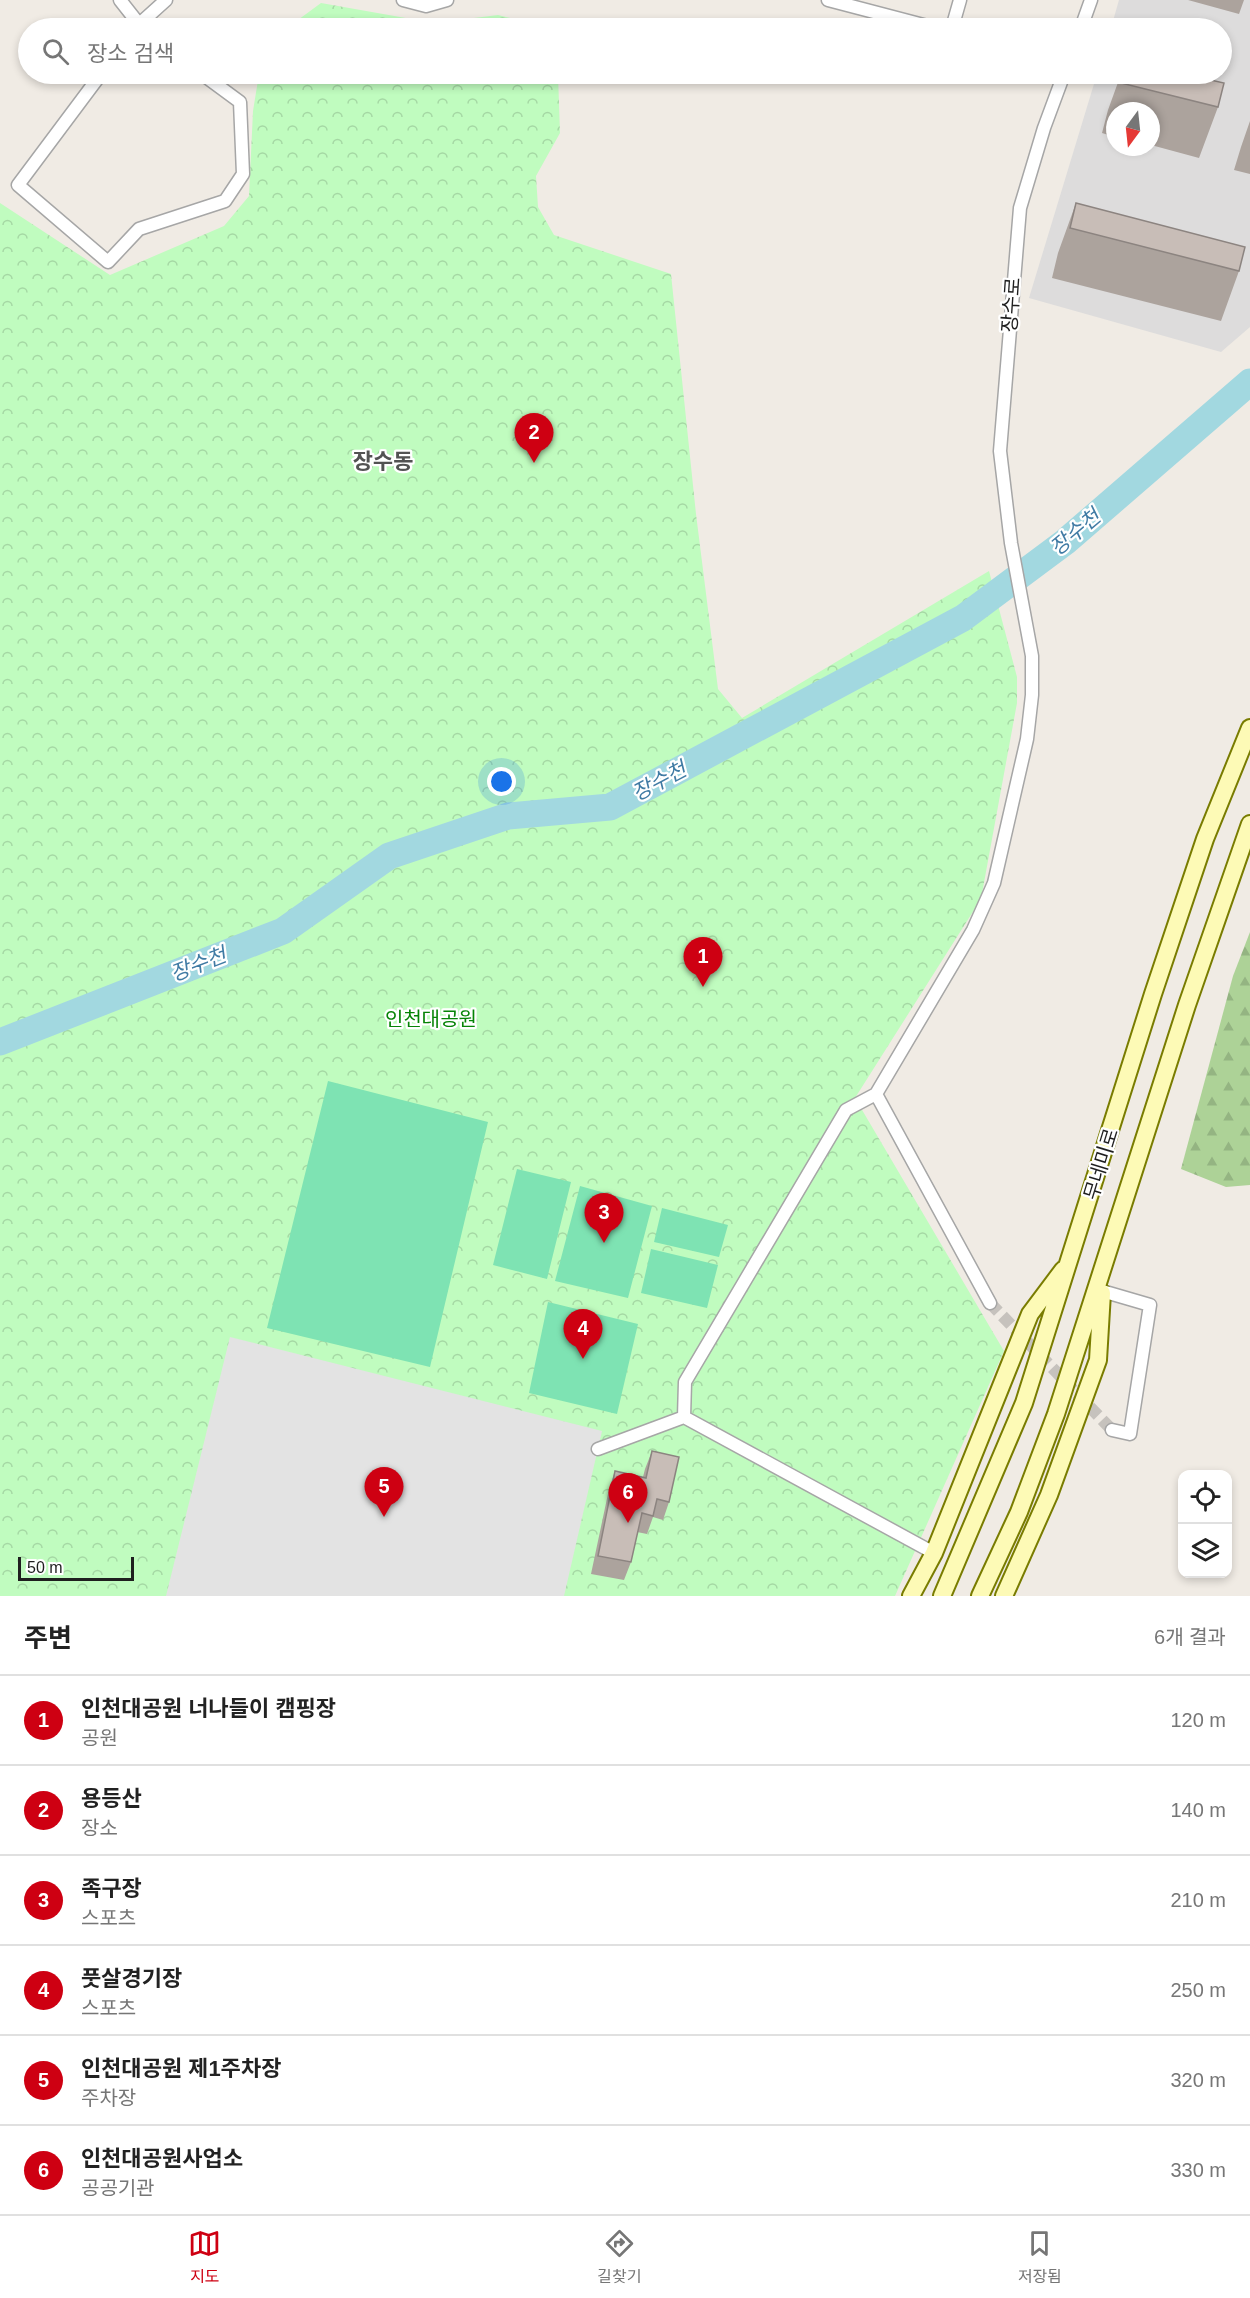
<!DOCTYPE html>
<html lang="ko">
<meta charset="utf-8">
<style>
:root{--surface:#fff;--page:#f2f2f2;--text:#222;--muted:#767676;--line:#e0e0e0;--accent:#ce0012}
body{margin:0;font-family:Helvetica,"Noto Sans KR",sans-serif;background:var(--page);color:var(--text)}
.controls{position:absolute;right:18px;bottom:18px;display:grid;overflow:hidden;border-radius:12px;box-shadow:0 3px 9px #0003}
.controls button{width:54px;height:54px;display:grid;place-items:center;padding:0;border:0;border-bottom:2px solid var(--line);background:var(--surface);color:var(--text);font:30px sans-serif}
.compass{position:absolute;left:1106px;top:102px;width:54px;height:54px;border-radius:50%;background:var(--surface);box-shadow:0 3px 9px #0003;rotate:195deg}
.scale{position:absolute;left:18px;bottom:15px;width:116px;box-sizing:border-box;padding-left:6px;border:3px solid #1f1f1f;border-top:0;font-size:16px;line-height:21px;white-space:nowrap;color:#1f1f1f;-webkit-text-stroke:4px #fff;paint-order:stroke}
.you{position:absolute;left:502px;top:782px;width:21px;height:21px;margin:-15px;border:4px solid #fff;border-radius:50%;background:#1a73e8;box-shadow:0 0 0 9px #1a73e833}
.badge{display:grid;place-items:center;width:39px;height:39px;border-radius:50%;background:var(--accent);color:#fff;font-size:20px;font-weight:700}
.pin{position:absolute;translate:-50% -50px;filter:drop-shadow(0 2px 3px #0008)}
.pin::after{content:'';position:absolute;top:32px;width:21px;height:18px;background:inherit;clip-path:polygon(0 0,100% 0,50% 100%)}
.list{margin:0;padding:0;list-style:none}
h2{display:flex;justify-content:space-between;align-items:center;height:78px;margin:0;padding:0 24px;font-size:26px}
h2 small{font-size:20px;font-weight:400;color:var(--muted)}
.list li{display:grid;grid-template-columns:39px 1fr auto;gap:18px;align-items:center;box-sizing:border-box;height:90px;padding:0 24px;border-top:2px solid var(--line)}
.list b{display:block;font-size:22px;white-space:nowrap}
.list p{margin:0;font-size:20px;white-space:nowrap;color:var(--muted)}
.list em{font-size:20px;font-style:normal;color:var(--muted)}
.icon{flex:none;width:33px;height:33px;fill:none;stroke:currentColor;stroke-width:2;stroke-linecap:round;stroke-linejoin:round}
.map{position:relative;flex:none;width:1250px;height:1596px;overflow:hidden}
.search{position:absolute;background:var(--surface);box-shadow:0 3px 9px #0003;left:18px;right:18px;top:18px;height:66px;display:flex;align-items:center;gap:15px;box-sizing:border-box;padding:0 21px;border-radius:33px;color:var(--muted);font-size:22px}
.sheet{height:618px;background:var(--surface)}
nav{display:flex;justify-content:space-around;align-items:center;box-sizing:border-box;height:84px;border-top:2px solid var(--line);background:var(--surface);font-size:16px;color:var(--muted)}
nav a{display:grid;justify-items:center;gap:3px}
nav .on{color:var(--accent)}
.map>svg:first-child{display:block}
.residential{fill:#dddcdc;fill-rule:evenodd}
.forest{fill:url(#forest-firs)}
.park{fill:url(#park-crowns)}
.pitch{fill:#7ee3b3}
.parking{fill:#e3e3e3}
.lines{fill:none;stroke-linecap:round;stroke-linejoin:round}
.river{stroke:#a2d8e0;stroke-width:27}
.street-tunnel{stroke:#c6c2bd;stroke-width:12;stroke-dasharray:12 6;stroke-linecap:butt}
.street-casing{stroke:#a6a6a6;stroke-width:15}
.secondary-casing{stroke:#797c00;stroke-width:20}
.street{stroke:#fff;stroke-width:12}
.secondary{stroke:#fdfab6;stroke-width:16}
.wall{fill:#aca39d}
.building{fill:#c8bdb7;stroke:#8c8480;stroke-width:1.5}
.labels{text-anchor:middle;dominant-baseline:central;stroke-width:4.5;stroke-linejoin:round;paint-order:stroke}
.street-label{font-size:20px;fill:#1f1f1f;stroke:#fff}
.park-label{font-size:20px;fill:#068406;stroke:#fff}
.water-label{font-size:21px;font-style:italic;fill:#407ba4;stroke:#fff}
.quarter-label{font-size:22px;font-weight:bold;fill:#525252;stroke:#fff}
</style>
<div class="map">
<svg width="1250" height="1596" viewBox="0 0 1250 1596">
<defs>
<pattern id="forest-firs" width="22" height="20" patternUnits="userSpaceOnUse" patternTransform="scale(1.5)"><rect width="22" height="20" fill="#add297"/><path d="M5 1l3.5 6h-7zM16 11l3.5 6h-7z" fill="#94b482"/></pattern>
<pattern id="park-crowns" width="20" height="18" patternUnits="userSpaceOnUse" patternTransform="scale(1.5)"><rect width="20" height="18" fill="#c0fcbf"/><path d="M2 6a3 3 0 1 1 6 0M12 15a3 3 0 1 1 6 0" fill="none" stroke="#a5d8a4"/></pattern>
</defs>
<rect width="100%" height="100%" fill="#f0ebe4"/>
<!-- residential -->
<path class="residential" d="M1119,0H1250V327L1221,352L1029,298L1097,74H1222V28H1111ZM1115,111H1151V147H1115Z"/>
<!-- forest -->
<path class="forest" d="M1250,932V1185L1226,1187L1181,1169L1233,976Z"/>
<!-- park -->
<path class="park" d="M321,3L434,23L498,15L552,28H287Z
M259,74H558L560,133L536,176L538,207L554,235L671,274L696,514L718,689L742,718L989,571L1017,677V703L981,899L855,1098L1004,1351L895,1596H0V203L110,275L224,226L249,196L253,111Z"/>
<!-- pitch -->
<path class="pitch" d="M328,1081L488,1122L430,1367L267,1328Z
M517,1169L571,1182L547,1279L493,1265Z
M580,1186L652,1206L628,1298L555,1281Z
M662,1208L728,1225L719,1257L654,1242Z
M651,1249L718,1265L707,1308L641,1293Z
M548,1302L638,1324L617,1414L529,1393Z"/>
<!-- parking -->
<path class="parking" d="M230,1337L602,1431L564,1596H166Z"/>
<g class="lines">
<!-- river -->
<path class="river" d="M0,1042L283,931L389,856L508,816L610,807L963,618L1065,542L1250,382"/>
<!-- street-tunnel -->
<path class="street-tunnel" d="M990,1303L1112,1430"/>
<!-- street casing -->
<g class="street-casing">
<path id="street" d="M120,0L142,28
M403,0L426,6L447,0
M828,0L935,28
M135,28L166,0
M952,28L960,0
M1081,28L1091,0
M101,74L18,185L108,262L139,229L225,201L243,174L240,102L202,74
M1102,1291L1150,1305L1130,1434L1112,1430
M990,1303L876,1094L973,930L994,883L1027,739L1032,695V656L1011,543L1000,451L1020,208L1044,128L1064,74
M684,1417L685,1382L846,1110L876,1094
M598,1449L684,1417L934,1553"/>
</g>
<!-- secondary casing -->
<g class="secondary-casing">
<path id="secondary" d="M911,1596L934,1553L1030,1314L1063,1270
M942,1596L1024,1403L1153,994L1205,839L1250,728
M980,1596L1019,1512L1056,1414L1187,1005L1250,824
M1004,1596L1049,1495L1098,1360L1102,1293"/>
</g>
<!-- street -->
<use href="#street" class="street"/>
<!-- secondary -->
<use href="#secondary" class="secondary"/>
</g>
<!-- wall -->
<path class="wall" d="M1188,0H1244L1239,14Z
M1121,74H1184L1218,107L1199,158L1151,145V111H1115V137L1102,133L1108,110Z
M1250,121V174L1234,170L1241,147Z
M1076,203L1239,271L1221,321L1052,278L1058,253Z
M652,1451L669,1502L663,1520L653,1517L647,1534L637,1532L631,1562L624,1580L591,1574L609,1489L615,1471L643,1477L645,1469Z"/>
<!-- building -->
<path class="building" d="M1123,74H1184L1224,83L1218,107L1121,83Z
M1076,203L1245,247L1239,271L1070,228Z
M652,1451L679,1457L669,1502L657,1499L653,1516L642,1513L631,1562L598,1556L615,1471L646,1478Z"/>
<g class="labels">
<!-- street labels -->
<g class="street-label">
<text transform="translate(1011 305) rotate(-86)">장수로</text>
<text transform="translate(1101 1164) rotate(-73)">무네미로</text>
</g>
<!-- park labels -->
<g class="park-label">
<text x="431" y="1019">인천대공원</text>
</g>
<!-- water labels -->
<g class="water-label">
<text transform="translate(1075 532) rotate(-40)">장수천</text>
<text transform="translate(659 781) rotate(-28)">장수천</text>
<text transform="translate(198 964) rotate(-21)">장수천</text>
</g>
<!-- quarter labels -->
<g class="quarter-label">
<text x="383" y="461">장수동</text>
</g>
</g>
</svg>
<div class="controls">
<button><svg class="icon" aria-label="locate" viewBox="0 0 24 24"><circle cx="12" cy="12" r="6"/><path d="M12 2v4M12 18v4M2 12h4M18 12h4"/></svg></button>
<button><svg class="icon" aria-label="layers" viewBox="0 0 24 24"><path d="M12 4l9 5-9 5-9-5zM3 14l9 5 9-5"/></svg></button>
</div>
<svg class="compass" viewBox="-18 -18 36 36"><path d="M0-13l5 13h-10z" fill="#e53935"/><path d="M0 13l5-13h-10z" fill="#767676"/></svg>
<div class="scale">50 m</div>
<div class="you"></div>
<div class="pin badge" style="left:703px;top:987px">1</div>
<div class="pin badge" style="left:534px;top:463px">2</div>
<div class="pin badge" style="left:604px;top:1243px">3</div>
<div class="pin badge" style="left:583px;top:1359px">4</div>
<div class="pin badge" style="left:384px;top:1517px">5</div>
<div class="pin badge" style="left:628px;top:1523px">6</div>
<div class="search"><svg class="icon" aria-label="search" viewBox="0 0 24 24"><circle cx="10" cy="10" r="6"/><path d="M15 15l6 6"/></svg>장소 검색</div>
</div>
<section class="sheet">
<h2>주변<small>6개 결과</small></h2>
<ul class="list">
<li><span class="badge">1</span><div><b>인천대공원 너나들이 캠핑장</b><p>공원</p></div><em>120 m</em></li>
<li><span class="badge">2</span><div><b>용등산</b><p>장소</p></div><em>140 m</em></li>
<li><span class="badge">3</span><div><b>족구장</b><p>스포츠</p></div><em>210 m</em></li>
<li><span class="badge">4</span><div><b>풋살경기장</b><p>스포츠</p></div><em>250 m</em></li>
<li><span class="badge">5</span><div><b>인천대공원 제1주차장</b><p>주차장</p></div><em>320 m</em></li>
<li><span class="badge">6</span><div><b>인천대공원사업소</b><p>공공기관</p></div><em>330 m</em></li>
</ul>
</section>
<nav>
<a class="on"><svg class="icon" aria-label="map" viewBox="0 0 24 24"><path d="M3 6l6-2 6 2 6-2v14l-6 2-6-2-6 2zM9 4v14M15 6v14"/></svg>지도</a>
<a><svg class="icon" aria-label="directions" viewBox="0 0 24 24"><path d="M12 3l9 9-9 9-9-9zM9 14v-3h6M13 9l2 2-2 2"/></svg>길찾기</a>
<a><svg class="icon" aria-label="saved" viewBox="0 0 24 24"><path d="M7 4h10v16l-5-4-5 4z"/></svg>저장됨</a>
</nav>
